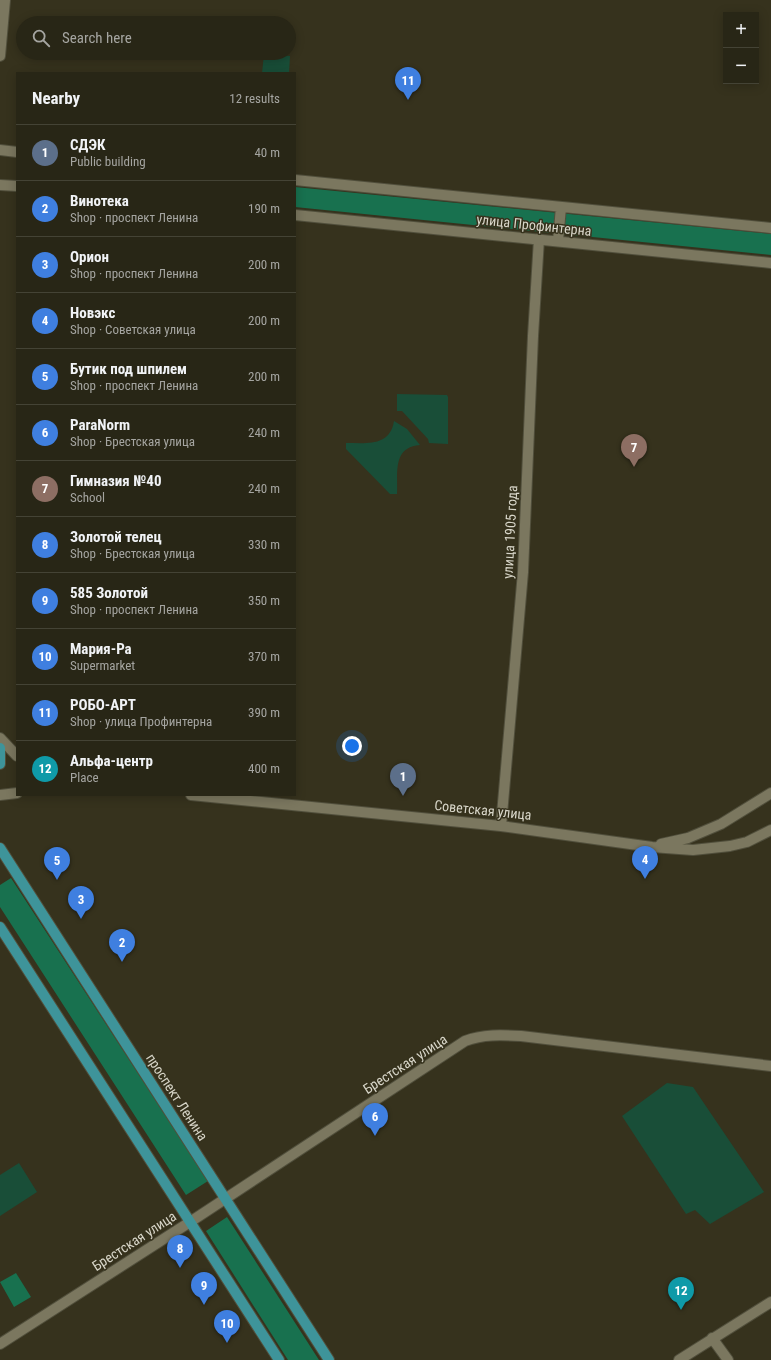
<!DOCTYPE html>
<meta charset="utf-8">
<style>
:root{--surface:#282616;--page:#302e1f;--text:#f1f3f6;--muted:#a5a5a1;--line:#444335;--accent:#92b7fd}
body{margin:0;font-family:"Roboto Condensed",sans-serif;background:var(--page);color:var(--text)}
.controls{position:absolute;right:12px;top:12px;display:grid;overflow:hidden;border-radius:0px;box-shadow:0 2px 10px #0003}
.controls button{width:36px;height:36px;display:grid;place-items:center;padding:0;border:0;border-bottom:1px solid var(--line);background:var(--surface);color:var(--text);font:20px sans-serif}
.you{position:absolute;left:352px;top:746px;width:14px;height:14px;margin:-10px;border:3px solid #fff;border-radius:50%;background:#1a73e8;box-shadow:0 0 0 6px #1a73e833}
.badge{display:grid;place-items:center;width:26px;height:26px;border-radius:50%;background:var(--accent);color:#fff;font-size:13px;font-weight:700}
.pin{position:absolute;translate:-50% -33px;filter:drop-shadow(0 1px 2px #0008)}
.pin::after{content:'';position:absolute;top:21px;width:14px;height:12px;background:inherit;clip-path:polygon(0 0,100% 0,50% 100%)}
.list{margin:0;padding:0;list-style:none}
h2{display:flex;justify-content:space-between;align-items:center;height:52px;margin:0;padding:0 16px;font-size:17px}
h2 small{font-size:13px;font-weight:400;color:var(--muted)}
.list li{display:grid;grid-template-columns:26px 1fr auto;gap:12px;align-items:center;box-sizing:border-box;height:56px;padding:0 16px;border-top:1px solid var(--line)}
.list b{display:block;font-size:15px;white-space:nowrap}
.list p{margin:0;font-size:13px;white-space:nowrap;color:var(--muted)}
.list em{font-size:13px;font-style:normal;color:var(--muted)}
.icon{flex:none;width:22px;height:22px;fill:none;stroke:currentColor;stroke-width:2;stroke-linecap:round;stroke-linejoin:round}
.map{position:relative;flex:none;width:771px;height:1360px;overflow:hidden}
.search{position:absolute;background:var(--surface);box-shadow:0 2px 10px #0003;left:16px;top:16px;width:280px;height:44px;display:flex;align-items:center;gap:10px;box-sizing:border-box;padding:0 14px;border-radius:22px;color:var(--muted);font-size:15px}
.panel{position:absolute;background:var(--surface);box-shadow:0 2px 10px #0003;left:16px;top:72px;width:280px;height:724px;border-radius:0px}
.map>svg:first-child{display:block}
.green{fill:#194e38}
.forest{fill:#18714f}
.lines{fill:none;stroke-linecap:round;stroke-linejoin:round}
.minor-casing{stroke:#514f3c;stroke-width:12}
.tertiary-casing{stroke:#514f3c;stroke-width:12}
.secondary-casing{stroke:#514f3c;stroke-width:12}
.primary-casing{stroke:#514f3c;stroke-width:12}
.minor{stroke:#7b775f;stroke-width:10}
.tertiary{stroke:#7b775f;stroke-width:10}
.secondary{stroke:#7b775f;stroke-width:10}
.primary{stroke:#3e949a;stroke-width:10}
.labels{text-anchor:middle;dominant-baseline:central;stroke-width:3;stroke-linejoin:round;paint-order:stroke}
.street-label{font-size:14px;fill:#d8d6c9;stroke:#36321d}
</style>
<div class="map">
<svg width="771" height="1360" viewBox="0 0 771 1360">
<rect width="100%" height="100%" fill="#36321d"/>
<!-- green -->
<path class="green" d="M264,54L290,56L289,73H262Z
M397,394L447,395L448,397V444L429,443L428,439L402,411H397Z
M394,421L407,429L420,445C392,447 398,474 397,494H390L346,449V443C366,443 390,447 394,421Z
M667,1083L693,1087L764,1192L710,1224L695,1210L686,1214L622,1116Z
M19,1163L37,1192L0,1216V1175Z"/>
<!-- forest -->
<path class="forest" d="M295,187L771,234V255L295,207Z
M11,878L208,1181L186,1195L0,907V885Z
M227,1217L319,1360H288L206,1231Z
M16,1273L31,1297L14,1307L0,1282Z"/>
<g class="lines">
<!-- minor casing -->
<g class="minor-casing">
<path id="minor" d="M0,738L17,756
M0,795L17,793
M191,795L501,826L652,847L693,850L730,846L747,842L771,830
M501,826L523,572L533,336L539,239
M661,844L688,838L721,824L771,793
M712,1338L728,1360
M0,1344L190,1222L465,1041C483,1034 502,1035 521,1036L771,1066
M679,1360L771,1302"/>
</g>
<!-- tertiary casing -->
<g class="tertiary-casing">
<path id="tertiary" d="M0,150L17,152
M295,180L771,228
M0,185L17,186
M295,215L771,263
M558,241L561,207"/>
</g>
<!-- secondary casing -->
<g class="secondary-casing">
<path id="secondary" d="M0,56L5,0"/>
</g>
<!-- primary casing -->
<g class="primary-casing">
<path id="primary" d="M0,748V764
M0,848L329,1360
M0,927L279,1360"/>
</g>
<!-- minor -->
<use href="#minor" class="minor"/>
<!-- tertiary -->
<use href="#tertiary" class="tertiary"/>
<!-- secondary -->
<use href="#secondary" class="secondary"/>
<!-- primary -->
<use href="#primary" class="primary"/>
</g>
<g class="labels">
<!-- street labels -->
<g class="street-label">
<text transform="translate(534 225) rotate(6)">улица Профинтерна</text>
<text transform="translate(510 532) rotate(-87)">улица 1905 года</text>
<text transform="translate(483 810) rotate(6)">Советская улица</text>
<text transform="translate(405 1064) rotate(-33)">Брестская улица</text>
<text transform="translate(177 1097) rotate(57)">проспект Ленина</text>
<text transform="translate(134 1241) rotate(-33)">Брестская улица</text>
</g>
</g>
</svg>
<div class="controls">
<button>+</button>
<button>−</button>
</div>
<div class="you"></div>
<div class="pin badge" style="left:403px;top:796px;background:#5c6f8a">1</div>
<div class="pin badge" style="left:122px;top:962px;background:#3f7fe0">2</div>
<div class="pin badge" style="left:81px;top:919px;background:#3f7fe0">3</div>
<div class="pin badge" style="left:645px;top:879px;background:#3f7fe0">4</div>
<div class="pin badge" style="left:57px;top:880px;background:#3f7fe0">5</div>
<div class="pin badge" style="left:375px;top:1136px;background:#3f7fe0">6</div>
<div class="pin badge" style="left:634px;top:467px;background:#8d6e63">7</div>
<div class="pin badge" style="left:180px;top:1268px;background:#3f7fe0">8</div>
<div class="pin badge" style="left:204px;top:1305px;background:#3f7fe0">9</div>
<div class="pin badge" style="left:227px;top:1343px;background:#3f7fe0">10</div>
<div class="pin badge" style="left:408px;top:100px;background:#3f7fe0">11</div>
<div class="pin badge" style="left:681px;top:1310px;background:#0f9aa8">12</div>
<div class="search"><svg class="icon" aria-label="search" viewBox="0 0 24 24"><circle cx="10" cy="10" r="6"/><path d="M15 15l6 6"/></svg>Search here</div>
<section class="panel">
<h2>Nearby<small>12 results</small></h2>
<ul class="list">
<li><span class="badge" style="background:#5c6f8a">1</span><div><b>СДЭК</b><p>Public building</p></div><em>40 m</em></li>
<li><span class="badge" style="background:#3f7fe0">2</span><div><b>Винотека</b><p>Shop · проспект Ленина</p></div><em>190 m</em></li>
<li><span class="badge" style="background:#3f7fe0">3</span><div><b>Орион</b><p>Shop · проспект Ленина</p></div><em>200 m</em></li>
<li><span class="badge" style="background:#3f7fe0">4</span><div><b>Новэкс</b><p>Shop · Советская улица</p></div><em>200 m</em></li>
<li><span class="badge" style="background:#3f7fe0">5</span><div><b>Бутик под шпилем</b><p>Shop · проспект Ленина</p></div><em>200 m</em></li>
<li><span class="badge" style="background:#3f7fe0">6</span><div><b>ParaNorm</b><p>Shop · Брестская улица</p></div><em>240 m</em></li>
<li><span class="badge" style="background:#8d6e63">7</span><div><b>Гимназия №40</b><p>School</p></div><em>240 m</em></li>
<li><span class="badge" style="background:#3f7fe0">8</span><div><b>Золотой телец</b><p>Shop · Брестская улица</p></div><em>330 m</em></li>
<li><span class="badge" style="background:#3f7fe0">9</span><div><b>585 Золотой</b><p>Shop · проспект Ленина</p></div><em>350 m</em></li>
<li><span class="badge" style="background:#3f7fe0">10</span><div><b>Мария-Ра</b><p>Supermarket</p></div><em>370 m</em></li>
<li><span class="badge" style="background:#3f7fe0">11</span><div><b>РОБО-АРТ</b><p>Shop · улица Профинтерна</p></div><em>390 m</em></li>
<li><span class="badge" style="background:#0f9aa8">12</span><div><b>Альфа-центр</b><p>Place</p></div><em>400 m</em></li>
</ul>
</section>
</div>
